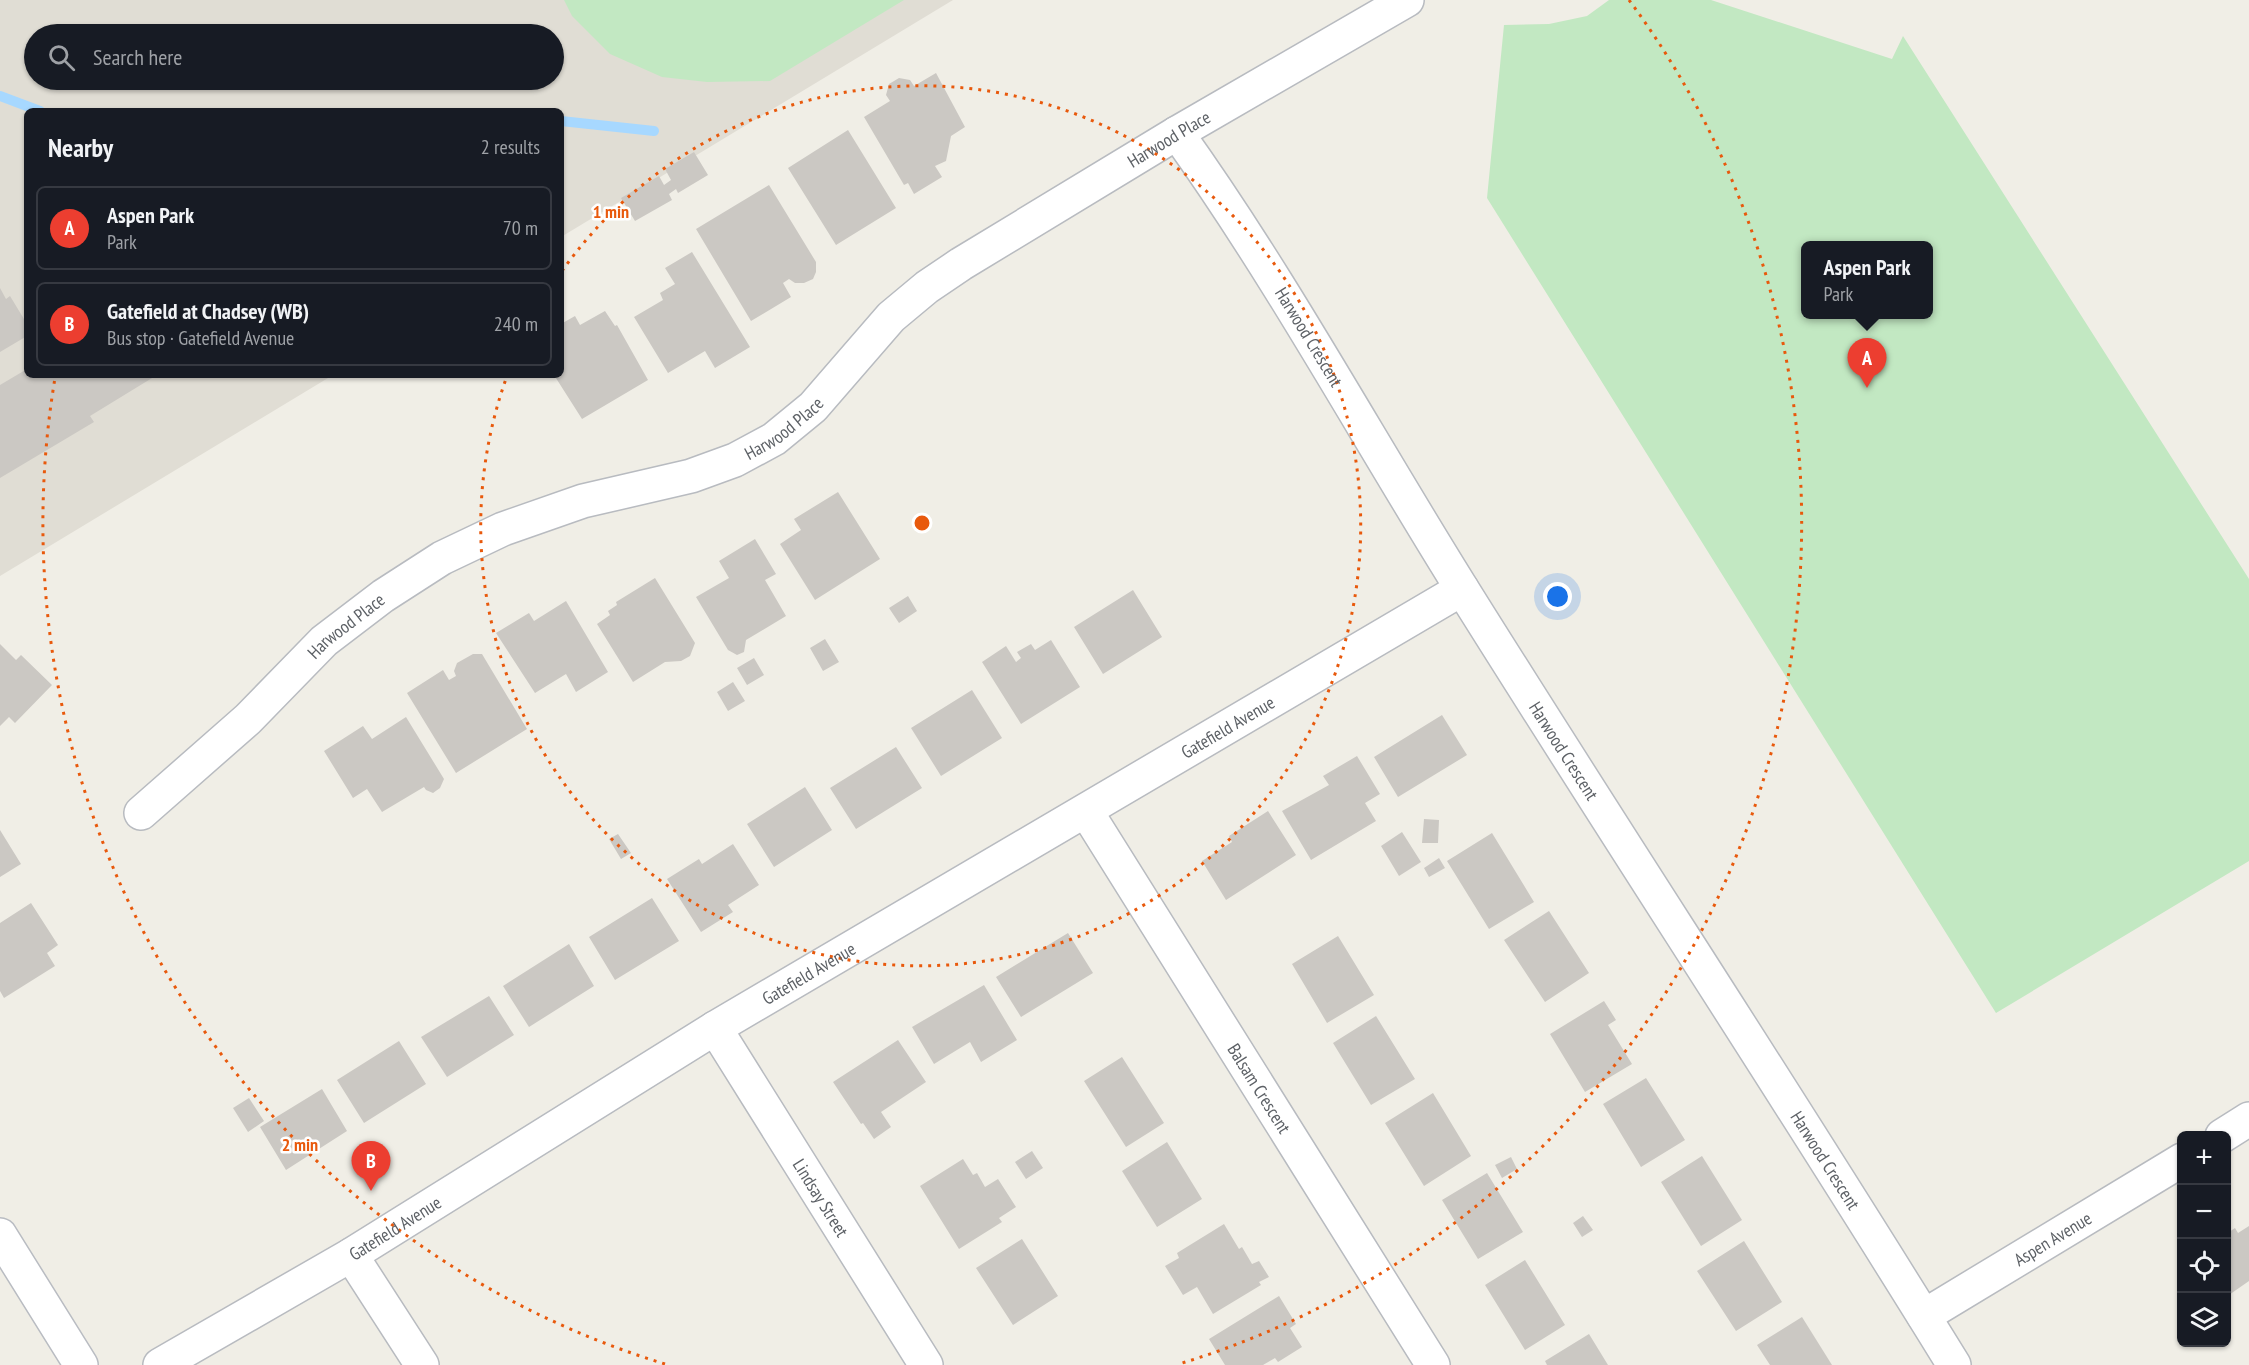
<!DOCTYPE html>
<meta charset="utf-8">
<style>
:root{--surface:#171b24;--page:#20242c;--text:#f1f3f6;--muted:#9ea1a6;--line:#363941;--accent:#ec3e30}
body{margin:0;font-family:"PT Sans Narrow",sans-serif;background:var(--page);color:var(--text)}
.controls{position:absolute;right:18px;bottom:18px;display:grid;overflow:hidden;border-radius:9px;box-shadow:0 2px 4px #0004}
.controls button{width:54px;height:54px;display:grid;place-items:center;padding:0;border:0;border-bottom:2px solid var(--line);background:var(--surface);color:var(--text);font:30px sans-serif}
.you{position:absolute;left:1558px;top:597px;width:21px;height:21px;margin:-15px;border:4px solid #fff;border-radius:50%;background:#1a73e8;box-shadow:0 0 0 9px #1a73e833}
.badge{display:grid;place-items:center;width:39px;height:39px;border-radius:50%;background:var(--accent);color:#fff;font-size:20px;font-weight:700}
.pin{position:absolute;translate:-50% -50px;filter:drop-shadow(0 2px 3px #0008)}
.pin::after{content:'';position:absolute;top:32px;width:21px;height:18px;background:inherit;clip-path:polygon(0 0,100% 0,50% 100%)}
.popup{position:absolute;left:1801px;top:241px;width:132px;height:78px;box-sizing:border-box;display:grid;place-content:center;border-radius:9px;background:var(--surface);filter:drop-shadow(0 2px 4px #0005);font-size:20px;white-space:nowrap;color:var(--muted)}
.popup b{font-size:22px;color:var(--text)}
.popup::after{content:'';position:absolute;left:50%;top:100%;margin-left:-12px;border:12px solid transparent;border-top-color:var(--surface)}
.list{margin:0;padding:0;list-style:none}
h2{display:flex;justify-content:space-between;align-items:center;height:78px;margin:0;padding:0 24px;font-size:26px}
h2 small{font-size:20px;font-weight:400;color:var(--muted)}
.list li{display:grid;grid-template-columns:39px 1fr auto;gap:18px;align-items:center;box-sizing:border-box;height:84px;margin:0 12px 12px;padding:0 12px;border:2px solid var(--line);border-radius:9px}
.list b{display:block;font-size:22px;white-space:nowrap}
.list p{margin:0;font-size:20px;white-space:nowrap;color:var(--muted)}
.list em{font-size:20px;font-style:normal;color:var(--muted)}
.icon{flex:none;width:33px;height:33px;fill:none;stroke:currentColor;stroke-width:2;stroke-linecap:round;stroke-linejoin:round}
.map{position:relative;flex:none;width:2249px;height:1365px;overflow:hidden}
.search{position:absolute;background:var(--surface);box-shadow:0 2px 4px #0004;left:24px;top:24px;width:540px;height:66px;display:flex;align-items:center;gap:15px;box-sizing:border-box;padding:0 21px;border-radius:33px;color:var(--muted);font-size:22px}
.panel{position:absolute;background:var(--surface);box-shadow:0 2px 4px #0004;left:24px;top:108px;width:540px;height:270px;border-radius:9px}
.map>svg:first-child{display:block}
.education{fill:#e0ddd4;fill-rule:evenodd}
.green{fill:#c2e8c2;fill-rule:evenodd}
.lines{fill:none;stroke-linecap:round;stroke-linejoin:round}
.stream{stroke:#a7d8ff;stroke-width:10}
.building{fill:#cbc8c3}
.street-casing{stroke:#b8bbc0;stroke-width:36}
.secondary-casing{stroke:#b9bcc2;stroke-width:36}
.street{stroke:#fff;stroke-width:33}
.secondary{stroke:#fff;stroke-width:33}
.ring{fill:none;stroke:#e8590c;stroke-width:3;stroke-dasharray:3 6}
.labels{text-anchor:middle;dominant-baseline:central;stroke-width:5;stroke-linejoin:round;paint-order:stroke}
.street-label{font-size:18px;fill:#5d6166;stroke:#fff}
.centre{fill:#e8590c;stroke:#fff;stroke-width:3}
.ring-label{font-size:18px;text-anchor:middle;font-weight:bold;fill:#e8590c;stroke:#fff;stroke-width:5;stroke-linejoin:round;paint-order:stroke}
</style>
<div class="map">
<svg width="2249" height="1365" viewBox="0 0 2249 1365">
<rect width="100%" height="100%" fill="#f0eee6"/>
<!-- education -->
<path class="education" d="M0,0H953L561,237V111H27V375H333L0,576ZM34,34H554V80H34Z"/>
<!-- green -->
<path class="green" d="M564,0H904L770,81L707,82L662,77L610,54L572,16Z
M1609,0H1711L1892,59L1903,36L2249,579V861L1996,1013L1487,198L1504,25L1549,24L1587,16ZM1806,246H1928V314H1806Z"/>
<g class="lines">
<!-- stream -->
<path class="stream" d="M0,96L40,111
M561,121L654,131"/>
</g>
<!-- building -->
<path class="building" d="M936,73L965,127L951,136L946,161L935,166L942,177L914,194L908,183L904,185L864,117L890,101L886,95L889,84L899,78L910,80L914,86Z
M848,130L896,208L836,245L788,168Z
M694,152L708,175L678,193L676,189L669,194L672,200L635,221L621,198L659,176L664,185L671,180L665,169Z
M769,185L816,262V272L813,279L804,283H795L789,279L783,283L791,297L751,321L696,229Z
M692,252L750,347L715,368L705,351L668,373L634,317L663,300L660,293L675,284L665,268Z
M0,288L6,299L10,296L27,324V336L0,352Z
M605,311L615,326L617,325L648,380L582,419L554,375H561V324L575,316L580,325Z
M27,369V375H157L90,416L94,422L0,478V385Z
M838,492L880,559L815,600L780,544L801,530L794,519Z
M755,539L776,574L765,580L786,616L746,640L744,652L737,655L728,650L696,597L729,578L719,561Z
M655,578L695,643L690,656L681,661L665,662L633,682L597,624L610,615L608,611L617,605L616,602Z
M1133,590L1162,637L1103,674L1074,627Z
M908,596L917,611L899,623L889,608Z
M566,601L608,672L576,692L566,674L535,693L496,633L529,613L534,621Z
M825,639L839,662L823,671L810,648Z
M1051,640L1080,687L1021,724L982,662L1006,646L1016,662L1021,658L1017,652L1031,644L1035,650Z
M0,644L16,660L21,655L52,685L15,723L9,717L0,726Z
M473,654H482L527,729L456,773L407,693L443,670L449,680L456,676L454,671L457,663Z
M754,658L764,675L747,685L737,668Z
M733,682L745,701L728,711L717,692Z
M972,690L1002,738L941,776L911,728Z
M1442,715L1467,755L1398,797L1374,757Z
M406,717L444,779L440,788L433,793L426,790L424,787L382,812L367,789L353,798L324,751L363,726L372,739Z
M896,747L922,788L856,829L830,788Z
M1357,756L1380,794L1365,803L1376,821L1311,860L1282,811L1329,785L1323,776Z
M805,787L832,830L774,867L747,824Z
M1268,811L1296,855L1226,900L1202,861L1232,842L1229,836Z
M1424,819L1439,820L1438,843H1422Z
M0,830L21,864L0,877Z
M1402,832L1421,862L1399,876L1381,846Z
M1492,833L1534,902L1489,929L1447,861Z
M618,834L631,853L621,859L609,839Z
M733,844L759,885L728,905L733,912L701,932L667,879L699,859L702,864Z
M1439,858L1445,868L1429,877L1424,868Z
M652,898L679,941L615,980L589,937Z
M31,903L58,945L47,953L55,966L4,998L0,991V923Z
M1549,911L1589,973L1545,1002L1504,940Z
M1068,933L1093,973L1021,1017L996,977Z
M1338,936L1374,995L1327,1023L1292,964Z
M569,944L594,986L529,1027L503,986Z
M984,985L1017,1040L981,1062L970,1042L934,1064L912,1027Z
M489,996L514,1035L447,1077L421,1037Z
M1604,1001L1616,1020L1608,1025L1632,1064L1585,1092L1550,1034Z
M1376,1016L1415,1079L1371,1105L1333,1043Z
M898,1040L926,1082L881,1112L891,1127L874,1139L863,1123L861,1124L833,1082Z
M399,1041L426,1084L364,1123L337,1080Z
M1122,1057L1164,1123L1126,1147L1084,1081Z
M1646,1078L1685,1140L1641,1167L1603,1104Z
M322,1089L347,1131L286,1170L260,1127Z
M1433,1093L1471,1156L1424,1186L1385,1123Z
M249,1098L264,1121L248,1132L233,1108Z
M1167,1142L1202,1199L1157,1227L1122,1171Z
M1032,1151L1043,1168L1026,1179L1015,1162Z
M1702,1156L1742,1220L1701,1246L1661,1182Z
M1511,1157L1517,1169L1502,1178L1495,1165Z
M963,1159L973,1175L977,1173L985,1187L998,1179L1016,1207L999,1218L1002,1222L959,1249L920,1186Z
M1487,1173L1523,1232L1478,1259L1442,1200Z
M1583,1216L1593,1230L1582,1237L1573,1223Z
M1224,1224L1239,1249L1242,1247L1252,1264L1259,1261L1269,1277L1259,1282L1261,1285L1213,1314L1197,1287L1183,1295L1165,1266L1179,1258L1177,1253Z
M2249,1226V1281L2226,1297V1234L2235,1228L2238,1233Z
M1022,1239L1058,1296L1013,1325L976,1268Z
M1744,1241L1782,1302L1736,1331L1697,1271Z
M1525,1260L1565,1325L1525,1350L1485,1285Z
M1279,1296L1296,1324L1290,1328L1302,1347L1278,1362L1275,1358L1263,1365H1225L1209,1339Z
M1802,1317L1832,1365H1770L1757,1345Z
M1589,1334L1608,1365H1547L1545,1361Z"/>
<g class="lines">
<!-- street casing -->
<g class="street-casing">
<g id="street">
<path id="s1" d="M1177,133C1282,280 1368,439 1464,592C1626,851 1794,1105 1954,1365"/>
<path id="s2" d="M1086,811L1433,1365"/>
<path id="s3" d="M141,813L248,719L324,641L383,596L442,558L503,529L583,501L691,476L735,460L774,439L813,407L891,317L927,287L961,264L1177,133L1407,0"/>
<path id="s4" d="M715,1028L926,1365"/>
<path d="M2222,1136L2249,1119"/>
<path d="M351,1255L422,1365"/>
<path id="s5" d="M1924,1316L2182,1160"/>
<path id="s6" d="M160,1365L351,1255L715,1028L1462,589"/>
</g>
</g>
<!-- secondary casing -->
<g class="secondary-casing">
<path id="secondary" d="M0,1235L81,1365"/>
</g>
<!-- street -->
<use href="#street" class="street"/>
<!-- secondary -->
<use href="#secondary" class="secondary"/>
</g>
<!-- distance rings -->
<g class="ring">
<path d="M562 271A440 440 0 1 1 507 376"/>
<path d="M665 1364A879 879 0 0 1 55 378M1629 0A879 879 0 0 1 1179 1364"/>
</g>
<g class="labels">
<!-- street labels -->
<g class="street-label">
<text stroke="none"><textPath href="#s3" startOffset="1250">Harwood Place</textPath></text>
<text stroke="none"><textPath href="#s1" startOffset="243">Harwood Crescent</textPath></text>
<text stroke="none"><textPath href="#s3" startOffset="764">Harwood Place</textPath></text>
<text stroke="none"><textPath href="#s3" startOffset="278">Harwood Place</textPath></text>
<text stroke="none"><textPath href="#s6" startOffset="1244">Gatefield Avenue</textPath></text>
<text stroke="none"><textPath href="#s1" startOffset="729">Harwood Crescent</textPath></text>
<text stroke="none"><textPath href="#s6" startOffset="758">Gatefield Avenue</textPath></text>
<text stroke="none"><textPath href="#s2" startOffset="327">Balsam Crescent</textPath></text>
<text stroke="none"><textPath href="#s1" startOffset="1215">Harwood Crescent</textPath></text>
<text stroke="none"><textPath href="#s4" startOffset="200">Lindsay Street</textPath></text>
<text stroke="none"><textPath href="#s6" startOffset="272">Gatefield Avenue</textPath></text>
<text stroke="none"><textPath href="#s5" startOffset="150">Aspen Avenue</textPath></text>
</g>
</g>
<circle cx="922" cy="523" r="9" class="centre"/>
<g class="ring-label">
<text x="611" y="218">1 min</text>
<text x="300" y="1151">2 min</text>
</g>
</svg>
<div class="controls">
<button>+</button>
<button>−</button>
<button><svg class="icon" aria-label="locate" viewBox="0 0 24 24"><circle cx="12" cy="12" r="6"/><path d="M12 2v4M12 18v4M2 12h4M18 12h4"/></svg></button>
<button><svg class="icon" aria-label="layers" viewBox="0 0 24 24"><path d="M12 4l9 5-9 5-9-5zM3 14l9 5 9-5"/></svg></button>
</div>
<div class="you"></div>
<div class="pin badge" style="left:1867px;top:388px">A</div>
<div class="popup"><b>Aspen Park</b>Park</div>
<div class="pin badge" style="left:371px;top:1191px">B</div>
<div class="search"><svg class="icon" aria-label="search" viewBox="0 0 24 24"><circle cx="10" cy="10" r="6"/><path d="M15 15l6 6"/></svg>Search here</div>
<section class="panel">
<h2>Nearby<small>2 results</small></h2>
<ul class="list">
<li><span class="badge">A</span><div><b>Aspen Park</b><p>Park</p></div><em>70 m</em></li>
<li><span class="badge">B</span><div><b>Gatefield at Chadsey (WB)</b><p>Bus stop · Gatefield Avenue</p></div><em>240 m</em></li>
</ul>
</section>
</div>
